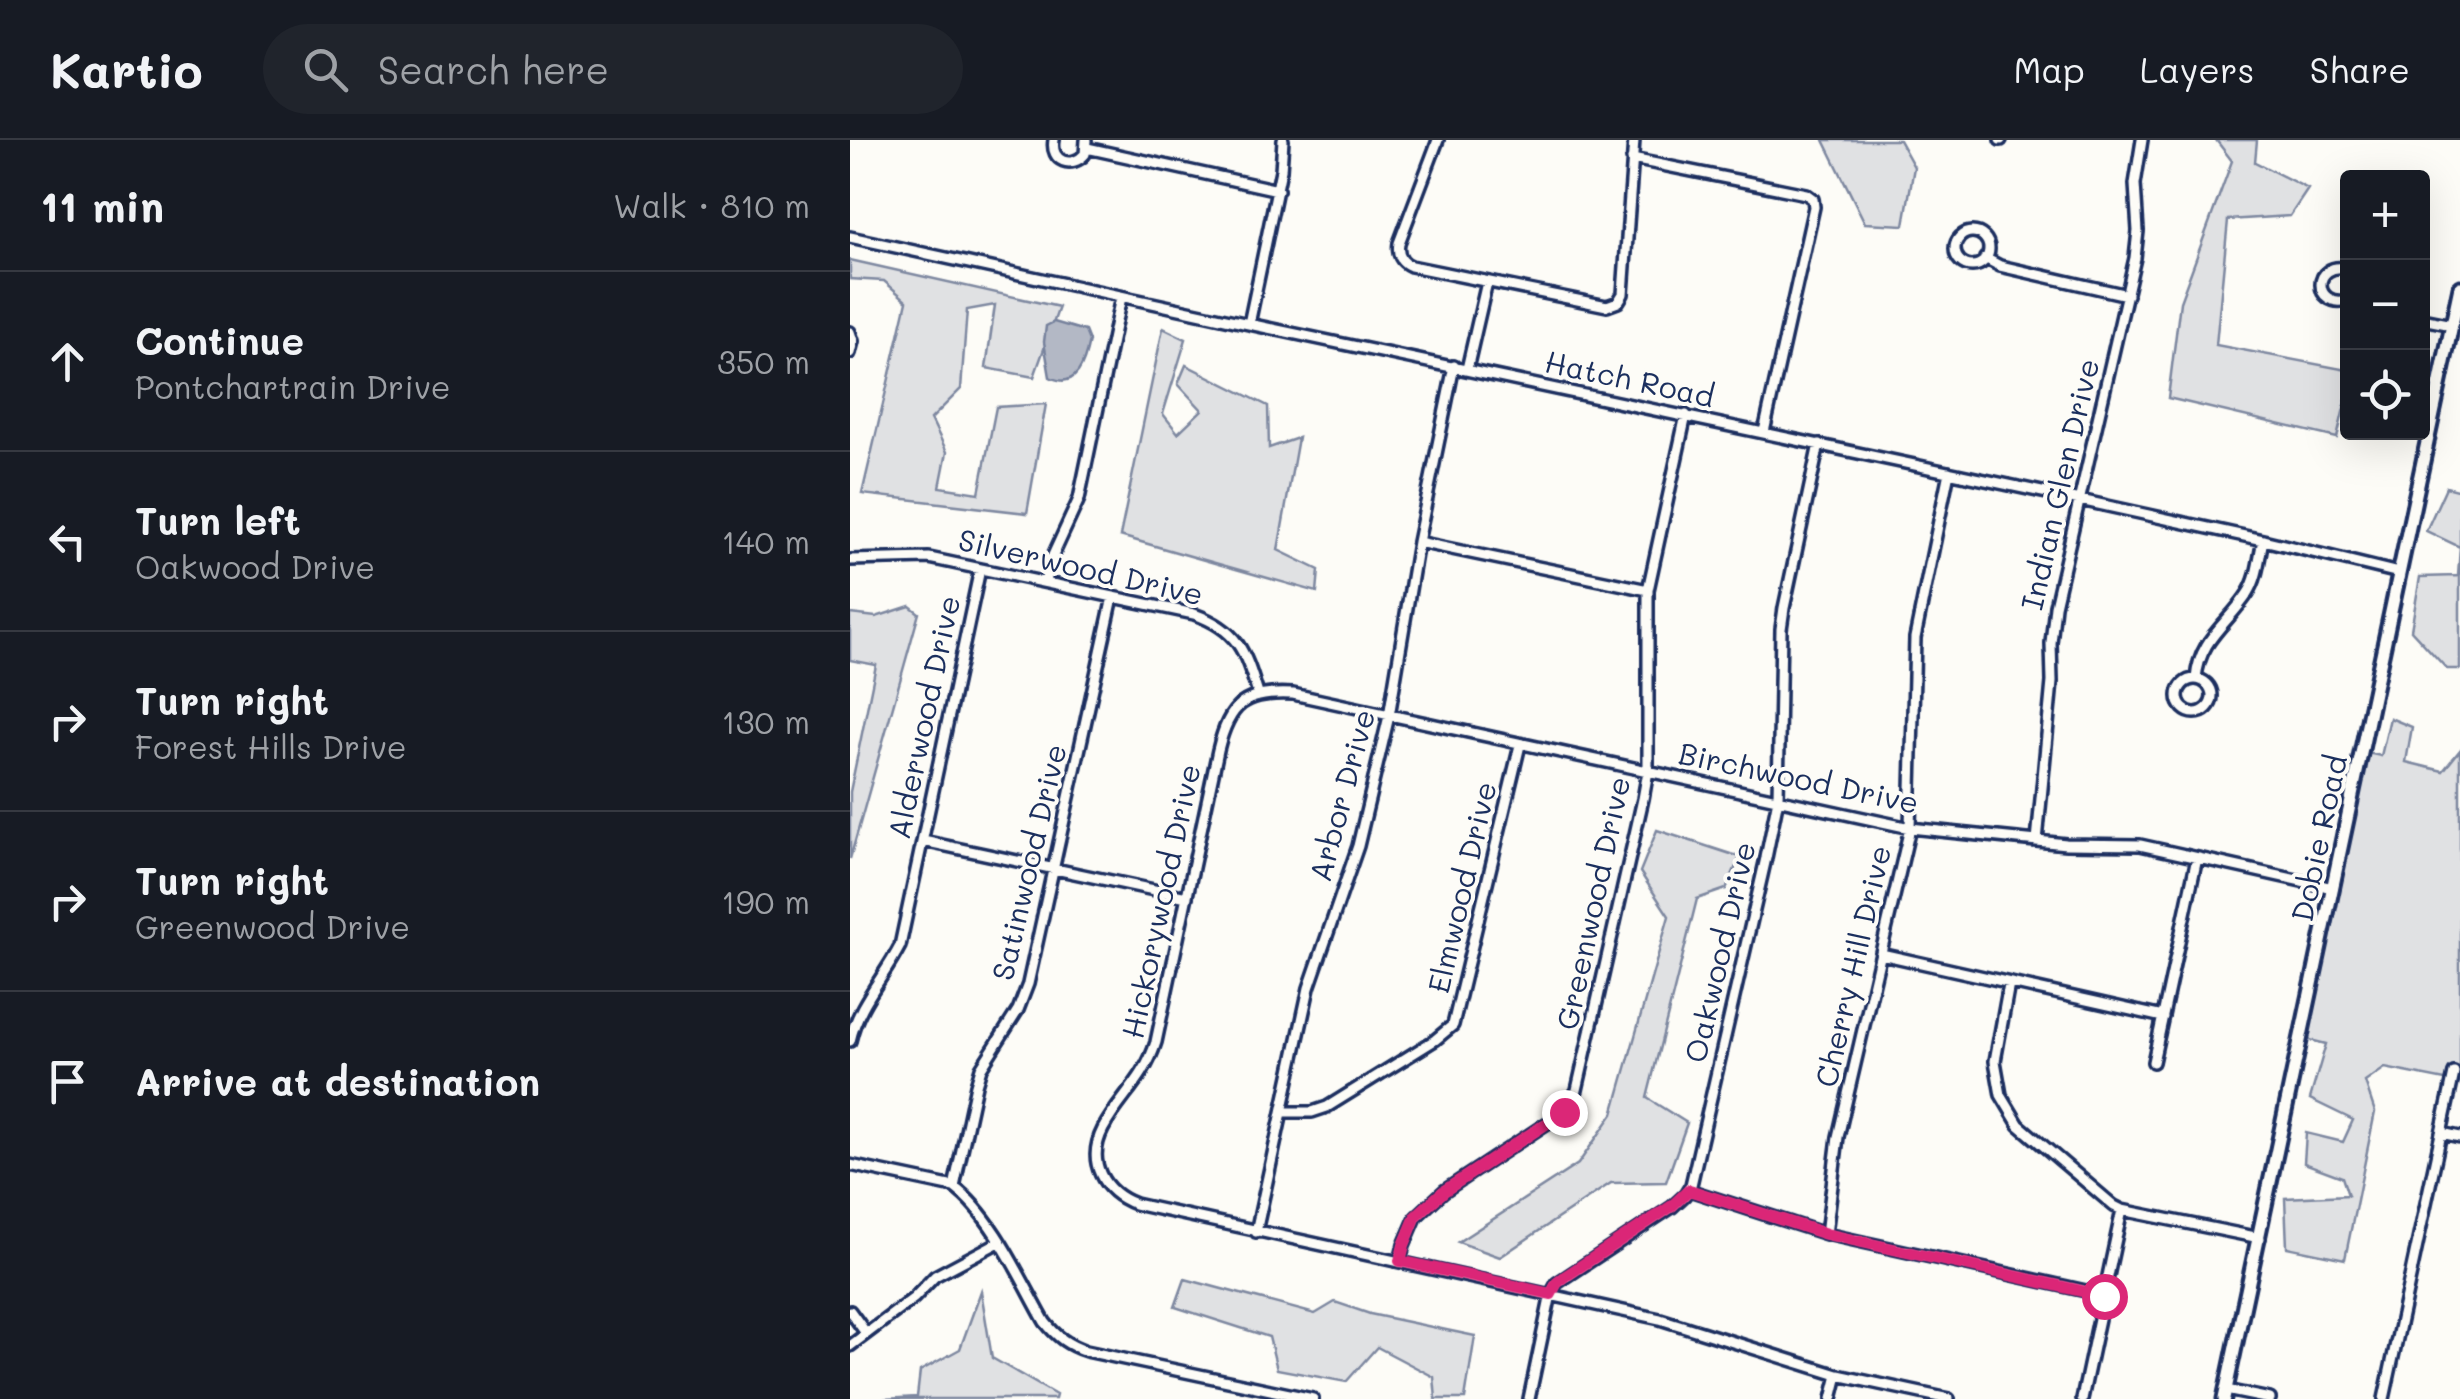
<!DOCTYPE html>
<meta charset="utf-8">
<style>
:root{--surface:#171b24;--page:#20242c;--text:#f1f3f6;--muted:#9ea1a6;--line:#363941}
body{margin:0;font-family:Mali,sans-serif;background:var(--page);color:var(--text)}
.controls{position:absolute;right:30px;top:30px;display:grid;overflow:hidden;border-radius:10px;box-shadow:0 10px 40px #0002}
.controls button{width:90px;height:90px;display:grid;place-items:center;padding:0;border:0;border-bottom:2px solid var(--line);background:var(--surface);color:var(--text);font:50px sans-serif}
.stop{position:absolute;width:30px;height:30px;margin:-22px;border:8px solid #db2777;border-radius:50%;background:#fff}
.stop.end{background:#db2777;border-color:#fff;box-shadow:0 2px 10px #0008}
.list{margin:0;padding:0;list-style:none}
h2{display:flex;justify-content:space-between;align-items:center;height:130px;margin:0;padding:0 40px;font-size:42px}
h2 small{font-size:32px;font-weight:400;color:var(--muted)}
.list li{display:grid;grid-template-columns:65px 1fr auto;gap:30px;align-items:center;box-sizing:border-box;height:180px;padding:0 40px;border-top:2px solid var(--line)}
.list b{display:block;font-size:38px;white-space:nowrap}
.list p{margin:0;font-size:32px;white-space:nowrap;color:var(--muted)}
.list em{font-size:32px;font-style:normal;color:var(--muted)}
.icon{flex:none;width:55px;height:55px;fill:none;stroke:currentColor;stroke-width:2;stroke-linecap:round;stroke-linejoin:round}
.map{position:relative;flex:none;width:1610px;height:1259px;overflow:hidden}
header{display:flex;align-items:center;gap:60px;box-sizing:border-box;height:140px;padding:0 50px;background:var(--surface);border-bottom:2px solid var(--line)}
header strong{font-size:48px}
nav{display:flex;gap:55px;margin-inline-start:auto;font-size:35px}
.search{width:700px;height:90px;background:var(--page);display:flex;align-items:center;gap:25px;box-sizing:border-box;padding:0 35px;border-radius:55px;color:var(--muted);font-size:38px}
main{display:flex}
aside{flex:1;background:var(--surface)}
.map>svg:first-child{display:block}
.green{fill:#e0e1e3;stroke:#7e88a0;stroke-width:2.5}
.water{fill:#b3b8c5;stroke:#76819c;stroke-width:2.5}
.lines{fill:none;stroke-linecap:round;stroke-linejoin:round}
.minor-casing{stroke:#1b2f5e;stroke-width:16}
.tertiary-casing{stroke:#1b2f5e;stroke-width:19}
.minor{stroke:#fdfcf7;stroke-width:9}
.tertiary{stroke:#fdfcf7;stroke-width:11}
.route{stroke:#db2777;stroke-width:12}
.labels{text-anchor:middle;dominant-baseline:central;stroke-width:8;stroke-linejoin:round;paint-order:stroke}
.street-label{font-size:30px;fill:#1b2f5e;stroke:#fdfcf7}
</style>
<header>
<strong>Kartio</strong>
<div class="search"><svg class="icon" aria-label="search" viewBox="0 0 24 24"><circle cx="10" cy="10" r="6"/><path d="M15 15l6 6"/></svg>Search here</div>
<nav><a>Map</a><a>Layers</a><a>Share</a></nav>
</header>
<main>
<aside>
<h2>11 min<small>Walk · 810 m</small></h2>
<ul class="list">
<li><svg class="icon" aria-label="ahead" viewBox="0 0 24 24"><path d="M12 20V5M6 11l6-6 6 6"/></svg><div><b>Continue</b><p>Pontchartrain Drive</p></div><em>350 m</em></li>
<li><svg class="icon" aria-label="left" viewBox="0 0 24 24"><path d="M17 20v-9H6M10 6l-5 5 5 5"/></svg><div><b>Turn left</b><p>Oakwood Drive</p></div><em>140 m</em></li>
<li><svg class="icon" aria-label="right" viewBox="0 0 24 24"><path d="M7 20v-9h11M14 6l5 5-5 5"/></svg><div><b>Turn right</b><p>Forest Hills Drive</p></div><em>130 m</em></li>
<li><svg class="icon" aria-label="right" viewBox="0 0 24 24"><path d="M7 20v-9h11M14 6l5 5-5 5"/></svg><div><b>Turn right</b><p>Greenwood Drive</p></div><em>190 m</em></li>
<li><svg class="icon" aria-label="arrive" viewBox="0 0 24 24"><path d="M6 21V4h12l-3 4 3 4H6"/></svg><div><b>Arrive at destination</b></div></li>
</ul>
</aside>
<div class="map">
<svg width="1610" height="1259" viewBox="0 0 1610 1259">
<rect width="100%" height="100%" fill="#fdfcf7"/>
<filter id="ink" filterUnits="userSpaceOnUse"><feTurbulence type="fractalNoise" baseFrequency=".01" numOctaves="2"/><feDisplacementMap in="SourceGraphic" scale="20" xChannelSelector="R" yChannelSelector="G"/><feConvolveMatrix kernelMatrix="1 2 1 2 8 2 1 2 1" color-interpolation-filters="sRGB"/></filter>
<g filter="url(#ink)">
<!-- green -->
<path class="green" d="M974,0H1049L1064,27L1054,85L1015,83Z
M1366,0H1407L1405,22L1458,49L1440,76L1378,80L1366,205L1497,230V255L1487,298L1318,258L1330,162L1382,21Z
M0,120L209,167L184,237L136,228L145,165L117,170L111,249L81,279L97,312L90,347L129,353L146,267L196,264L177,373L12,354L57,161L34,141L0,139Z
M313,188L336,199L313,274L328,293L352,270L328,244L336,225L418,266L419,308L448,298L428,410L469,430L467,452L270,396Z
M1596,347L1608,350L1610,353V529H1597L1561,490L1570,437L1608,436L1610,407L1576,391Z
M60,466L69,473L0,719V652L26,525L0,520V474L26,477Z
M1540,578L1562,587L1556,622L1593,631L1610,610V943L1535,928L1515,942L1525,972L1495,1119L1437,1107L1435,1058L1498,1055L1492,1037L1454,1023L1456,993L1493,1002L1503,980L1460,959L1476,904L1456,899L1517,613L1531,616Z
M807,690L890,717L876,749L847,759L797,958L837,983L816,1042L761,1043L650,1117L608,1102L728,1024L763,974L819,776L790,732Z
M335,1139L465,1174L485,1162L520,1174L625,1196L615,1259H586L584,1237L527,1207L496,1242L427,1229L419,1197L325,1167Z
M131,1151L142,1218L206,1255L205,1259H34L67,1257L70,1231L110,1209Z"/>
<!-- water -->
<path class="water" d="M204,182L235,191L239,201C235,221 227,251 200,237L194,202L196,186Z"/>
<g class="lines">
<!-- minor casing -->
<g class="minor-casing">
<path id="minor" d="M204,0C200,22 222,29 235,14L236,0
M588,0L549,103C547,114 551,122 561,126L757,166L768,162L773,154L784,0
M1150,0H1151
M237,8L428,50
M782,19L956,54L963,59L964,67L914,292
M1105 109a17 17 0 1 1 34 0a17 17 0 1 1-34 0Z
M0,97L394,183L1230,360L1413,400L1549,433
M1135,118L1150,126L1277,155
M1498,129C1462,120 1462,169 1498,160
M1572,179L1602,185
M399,184L431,30L433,0
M0,192L3,201L0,213
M617,229L637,142
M568,402L798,450
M0,420L79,418L344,474C389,490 395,512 408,554
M195,442L200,422L229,359L271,157
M1328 556a17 17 0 1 1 34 0a17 17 0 1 1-34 0Z
M1346,539C1349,499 1378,484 1398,453C1408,438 1409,417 1413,400
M73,701L337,757
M1187,701L1202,542L1201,503L1205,466L1285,118L1288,91L1285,44L1292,0
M1031,814L1313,877
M1159,844L1145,921L1151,955L1169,985L1264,1066L1272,1070L1410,1098
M0,901C8,864 33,839 50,806L130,429
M1303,922L1347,718
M433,972H462L477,967L585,900L603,885L670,605
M1591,993L1610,997
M0,1025L104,1047C143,1076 171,1140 195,1182C207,1197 218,1205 236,1211L463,1259
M104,1047L126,945L131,928L168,870L178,844L263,457
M839,1050L976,1094L1254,1155
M406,1092L459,848L508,706L539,576L568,402L604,226
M976,1094L988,997L1060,688L1065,498L1099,332
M550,1121L554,1105L566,1077L594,1051L714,972L727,950L793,659L798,631V450L836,275
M0,1171L16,1193
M0,1206L64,1158L85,1136L149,1102
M1376,1250L1420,1259
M679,1259L701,1154L707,1143L822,1067L835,1055L841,1045L916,718L928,659L931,489L934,468L969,304
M982,1259L988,1235
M1099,1259L988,1235L810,1179L285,1064C253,1052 236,1022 253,989C270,957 294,941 306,902L368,610C379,564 395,551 443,554L1060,688L1216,704L1290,705L1483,748
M1232,1259L1272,1070
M1534,1259L1604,933"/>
</g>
<!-- tertiary casing -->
<g class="tertiary-casing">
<path id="tertiary" d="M1374,1259L1610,147"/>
</g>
<!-- minor -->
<use href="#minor" class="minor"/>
<!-- tertiary -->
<use href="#tertiary" class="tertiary"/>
</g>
</g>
<g class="lines" filter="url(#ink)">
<!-- route -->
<path class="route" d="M714,972L594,1051L566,1076L554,1105L550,1121L701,1154L707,1143L716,1136L822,1066L839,1050L976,1094L1254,1156"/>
</g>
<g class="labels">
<!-- street labels -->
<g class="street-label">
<text transform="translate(780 238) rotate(12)">Hatch Road</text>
<text transform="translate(1209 344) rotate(-77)">Indian Glen Drive</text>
<text transform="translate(231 426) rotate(13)">Silverwood Drive</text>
<text transform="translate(73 577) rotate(-78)">Alderwood Drive</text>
<text transform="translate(949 637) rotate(12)">Birchwood Drive</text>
<text transform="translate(491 655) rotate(-75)">Arbor Drive</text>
<text transform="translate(1468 698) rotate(-78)">Dobie Road</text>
<text transform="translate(178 722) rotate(-77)">Satinwood Drive</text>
<text transform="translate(611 747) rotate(-77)">Elmwood Drive</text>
<text transform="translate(310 761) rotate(-78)">Hickorywood Drive</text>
<text transform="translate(742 763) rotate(-78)">Greenwood Drive</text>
<text transform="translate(869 812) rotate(-77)">Oakwood Drive</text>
<text transform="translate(1002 826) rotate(-77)">Cherry Hill Drive</text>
</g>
</g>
</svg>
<div class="controls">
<button>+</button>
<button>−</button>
<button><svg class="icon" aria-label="locate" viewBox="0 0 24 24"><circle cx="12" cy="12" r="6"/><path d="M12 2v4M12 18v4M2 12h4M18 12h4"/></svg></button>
</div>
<div class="stop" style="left:1254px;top:1156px"></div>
<div class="stop end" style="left:714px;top:972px"></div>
</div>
</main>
